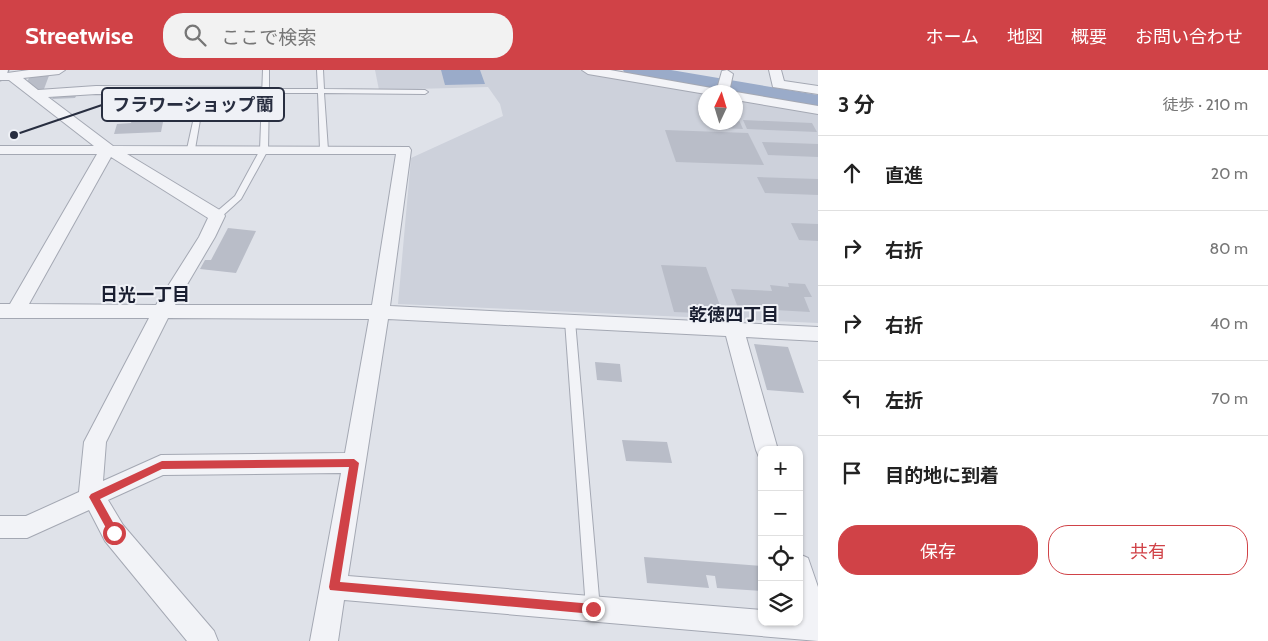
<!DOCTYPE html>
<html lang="ja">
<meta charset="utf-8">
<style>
:root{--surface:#fff;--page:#f2f2f2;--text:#222;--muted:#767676;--line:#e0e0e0;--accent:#d04247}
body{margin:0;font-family:Cabin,"Noto Sans JP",sans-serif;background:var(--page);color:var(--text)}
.controls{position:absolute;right:15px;bottom:15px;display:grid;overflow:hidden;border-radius:10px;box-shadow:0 1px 4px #0004}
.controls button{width:45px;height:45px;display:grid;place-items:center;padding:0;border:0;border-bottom:1px solid var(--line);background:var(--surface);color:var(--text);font:25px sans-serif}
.compass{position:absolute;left:698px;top:15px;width:45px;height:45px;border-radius:50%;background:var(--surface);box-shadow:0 1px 4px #0004;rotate:4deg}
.stop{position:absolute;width:15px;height:15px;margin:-11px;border:4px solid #d04247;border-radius:50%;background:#fff}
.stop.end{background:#d04247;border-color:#fff;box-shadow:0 1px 5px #0008}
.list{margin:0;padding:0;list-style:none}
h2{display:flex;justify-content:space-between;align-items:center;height:65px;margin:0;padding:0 20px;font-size:21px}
h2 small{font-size:16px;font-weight:400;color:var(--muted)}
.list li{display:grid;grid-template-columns:32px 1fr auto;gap:15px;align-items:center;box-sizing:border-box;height:75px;padding:0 20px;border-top:1px solid var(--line)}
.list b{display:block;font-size:19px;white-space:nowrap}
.list em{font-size:16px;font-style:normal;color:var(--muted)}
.actions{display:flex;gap:10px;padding:15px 20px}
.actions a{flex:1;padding:11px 0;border:1px solid var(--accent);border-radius:20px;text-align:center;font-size:18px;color:var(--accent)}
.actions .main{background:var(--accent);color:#fff}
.icon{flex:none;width:28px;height:28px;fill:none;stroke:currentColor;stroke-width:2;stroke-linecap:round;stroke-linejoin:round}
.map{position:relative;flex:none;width:818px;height:571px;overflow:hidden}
header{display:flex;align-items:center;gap:30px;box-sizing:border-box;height:70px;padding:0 25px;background:var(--accent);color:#fff}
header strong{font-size:24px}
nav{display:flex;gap:28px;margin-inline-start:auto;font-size:18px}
.search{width:350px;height:45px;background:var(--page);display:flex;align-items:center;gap:12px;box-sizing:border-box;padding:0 18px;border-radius:20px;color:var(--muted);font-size:19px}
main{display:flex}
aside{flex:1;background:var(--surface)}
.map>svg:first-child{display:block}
.built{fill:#cdd1db}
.water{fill:#9aabc9}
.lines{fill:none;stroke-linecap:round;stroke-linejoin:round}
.river{fill:#9aabc9;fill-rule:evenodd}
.building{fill:#b9bdc8}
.service-casing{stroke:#a4a8b3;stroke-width:2}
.minor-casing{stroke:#a4a8b3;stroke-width:2}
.tertiary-casing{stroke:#a4a8b3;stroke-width:3}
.service{fill:#f2f3f7;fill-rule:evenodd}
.minor{fill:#f2f3f7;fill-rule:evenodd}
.tertiary{fill:#f2f3f7;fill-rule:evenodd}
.route{fill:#d04247}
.labels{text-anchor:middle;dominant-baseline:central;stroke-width:4;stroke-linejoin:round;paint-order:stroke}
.neighbourhood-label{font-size:18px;font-weight:bold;fill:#1a1f31;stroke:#eff1f6}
.leader{fill:none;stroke:#282e40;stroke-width:2}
.callout-dot{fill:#282e40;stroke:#eff1f6;stroke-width:2}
.callout{fill:#eff1f6;stroke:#282e40;stroke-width:2}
.callout-label{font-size:18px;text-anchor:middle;font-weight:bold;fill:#282e40}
</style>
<header>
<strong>Streetwise</strong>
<div class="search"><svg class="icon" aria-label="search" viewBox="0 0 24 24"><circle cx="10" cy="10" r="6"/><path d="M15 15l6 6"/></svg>ここで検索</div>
<nav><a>ホーム</a><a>地図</a><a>概要</a><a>お問い合わせ</a></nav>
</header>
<main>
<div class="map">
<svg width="818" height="571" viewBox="0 0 818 571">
<rect width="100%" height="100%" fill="#dfe2e9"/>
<!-- built -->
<path class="built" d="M375,0H579L707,22L706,52H736V28L818,42V253L398,234L411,88L503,46L500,34L488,17L379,20Z"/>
<!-- water -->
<path class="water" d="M441,0H480L485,14L445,15Z"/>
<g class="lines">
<!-- river -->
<path class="river" d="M623,0H671L818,25V39L736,24V22H725L634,6L626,5Z"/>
</g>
<!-- building -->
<path class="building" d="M50,3L44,19H37L27,12L31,4Z
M78,22L75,28L52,29L55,23Z
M152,49L151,52H163L161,62L114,64L117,54L131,53L132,50Z
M736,50H739L743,59L718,58L716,52H736Z
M743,50L812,53L817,62L747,59Z
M665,60L748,63L764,95L676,92Z
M762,72L818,74V87L768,85Z
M757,107L818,109V125L765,123Z
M791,153L818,154V171L799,170Z
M228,158L256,161L236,203L200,199L205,190H211Z
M661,195L706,197L723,244L674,242Z
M788,213L805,214L812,227H804L810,242L738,238L731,219L772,221L770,215L789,217Z
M754,274L788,277L804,323L767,320Z
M595,292L620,294L622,312L597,310Z
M622,370L667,372L672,393L626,391Z
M644,487L762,496V521L717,518L715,506L706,505L709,518L647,513Z"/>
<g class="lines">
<!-- service casing -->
<g class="service-casing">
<path id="service" d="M263,0H269V19H318L317,0H323L324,19L425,20L428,22L425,24L324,23L328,80L324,82L320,80L318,23H269L268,80L241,129L220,148H214V144L235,126L260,80Z
M200,20L205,21L195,79L191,81L187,79Z
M570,248L575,251L600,539L598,544L593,546L588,544L586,539L565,251Z"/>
</g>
<!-- minor casing -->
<g class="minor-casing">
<path id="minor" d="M29,0H65L59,4L23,8L38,20L96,16L265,17L272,21L265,25L96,24L48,27L113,76L409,77L411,80L390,236L818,257V271L746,267L778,380H762V388L759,387L756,380L726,266L388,249L348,506L762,540V552H799V484L808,488L818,517V571L344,530L338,571H310L341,403L163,405L108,430L123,455L214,561L218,571H187L105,471L89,440L27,468H0V446H26L79,422L84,372L149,248H0V234H10L97,84H0V76H94L9,10H0V4ZM127,84H396L372,235H175L215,167L225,146L223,142ZM111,87L208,148L199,167L156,235L29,234ZM168,248L369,249L345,383L161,385L103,411L106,372Z
M582,0H610L717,19L722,1L727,0L733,4L729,22H706V24L588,4Z
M769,0H781L784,11L818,16V24L773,17Z
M734,22H736L818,36V44L736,30V22Z"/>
</g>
<!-- tertiary casing -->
<g class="tertiary-casing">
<path id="tertiary" d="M0,0H8L6,8L0,10Z"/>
</g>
<!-- service -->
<use href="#service" class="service"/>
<!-- minor -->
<use href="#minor" class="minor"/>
<!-- tertiary -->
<use href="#tertiary" class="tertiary"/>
</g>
<!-- route -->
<path class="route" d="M354,389L359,393L340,512L593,534L596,535L598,539L596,543L593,544L330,520L329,517L349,397L162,399L100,429L119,463L114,468L111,467L89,427L91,424L162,391Z"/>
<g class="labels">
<!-- neighbourhood labels -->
<g class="neighbourhood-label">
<text x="145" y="225">日光一丁目</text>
<text x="734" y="245">乾徳四丁目</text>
</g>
</g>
<!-- callouts -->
<path class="leader" d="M14 65L102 35"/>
<circle class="callout-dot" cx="14" cy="65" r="5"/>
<rect class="callout" x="102" y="18" width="182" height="33" rx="5"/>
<g class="callout-label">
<text x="193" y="41">フラワーショップ蘭</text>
</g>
</svg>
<div class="controls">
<button>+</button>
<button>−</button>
<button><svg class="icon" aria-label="locate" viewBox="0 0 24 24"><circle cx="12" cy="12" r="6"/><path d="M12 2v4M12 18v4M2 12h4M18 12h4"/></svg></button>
<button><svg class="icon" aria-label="layers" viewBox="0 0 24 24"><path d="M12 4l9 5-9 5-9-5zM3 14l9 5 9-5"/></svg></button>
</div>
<svg class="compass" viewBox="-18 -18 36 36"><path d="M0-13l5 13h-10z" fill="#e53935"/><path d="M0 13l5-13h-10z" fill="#767676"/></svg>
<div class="stop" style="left:114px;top:463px"></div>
<div class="stop end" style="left:593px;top:539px"></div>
</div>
<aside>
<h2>3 分<small>徒歩 · 210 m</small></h2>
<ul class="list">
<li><svg class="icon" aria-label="ahead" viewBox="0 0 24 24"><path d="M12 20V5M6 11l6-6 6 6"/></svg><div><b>直進</b></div><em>20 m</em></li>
<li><svg class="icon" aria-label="right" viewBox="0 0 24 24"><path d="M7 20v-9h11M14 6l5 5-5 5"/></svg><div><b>右折</b></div><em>80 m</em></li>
<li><svg class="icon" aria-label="right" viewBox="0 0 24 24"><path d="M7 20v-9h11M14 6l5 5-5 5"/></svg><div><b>右折</b></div><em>40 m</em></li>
<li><svg class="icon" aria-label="left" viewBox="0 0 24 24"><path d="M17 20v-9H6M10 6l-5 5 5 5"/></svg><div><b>左折</b></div><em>70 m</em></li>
<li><svg class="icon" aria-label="arrive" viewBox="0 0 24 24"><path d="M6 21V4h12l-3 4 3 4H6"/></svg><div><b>目的地に到着</b></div></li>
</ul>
<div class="actions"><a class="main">保存</a><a>共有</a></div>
</aside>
</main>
